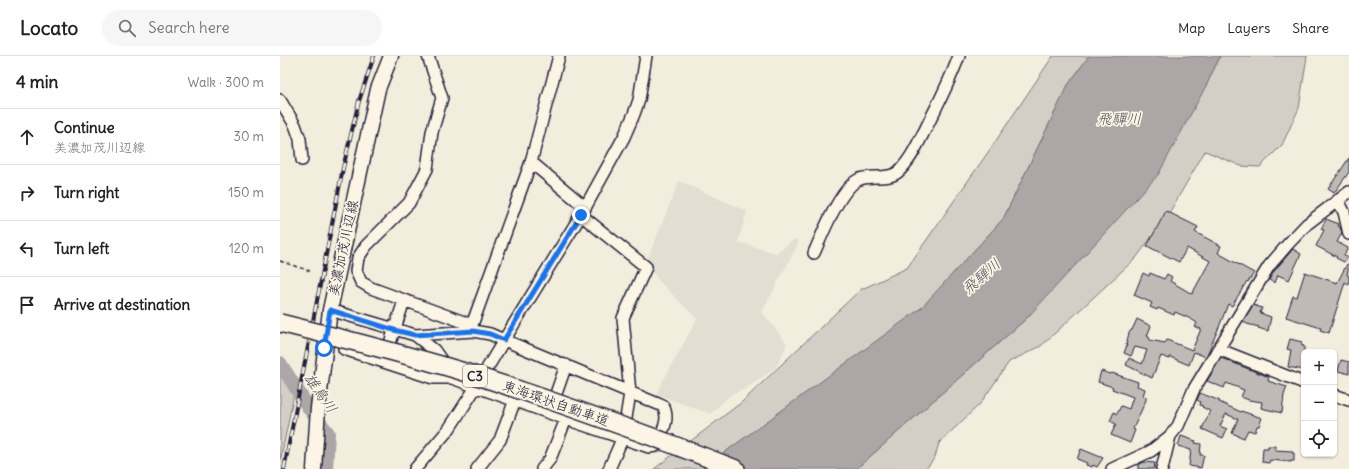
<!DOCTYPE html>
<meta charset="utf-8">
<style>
:root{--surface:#fff;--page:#f6f6f6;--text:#222;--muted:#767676;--line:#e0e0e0}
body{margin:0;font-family:Delius,"Klee One",sans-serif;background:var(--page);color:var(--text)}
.controls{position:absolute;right:12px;bottom:12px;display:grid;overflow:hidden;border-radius:6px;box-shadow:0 1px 3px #0004}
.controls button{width:36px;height:36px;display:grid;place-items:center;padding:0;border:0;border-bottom:1px solid var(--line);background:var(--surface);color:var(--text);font:20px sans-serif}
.stop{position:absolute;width:12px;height:12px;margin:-9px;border:3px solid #1a73e8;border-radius:50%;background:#fff}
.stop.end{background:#1a73e8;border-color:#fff;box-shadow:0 1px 4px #0008}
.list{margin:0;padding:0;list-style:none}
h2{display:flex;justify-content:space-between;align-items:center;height:52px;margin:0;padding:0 16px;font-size:17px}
h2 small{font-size:13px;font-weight:400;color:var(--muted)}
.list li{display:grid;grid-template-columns:26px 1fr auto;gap:12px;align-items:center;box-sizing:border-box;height:56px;padding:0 16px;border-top:1px solid var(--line)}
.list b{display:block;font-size:15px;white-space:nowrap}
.list p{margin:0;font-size:13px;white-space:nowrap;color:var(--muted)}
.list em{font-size:13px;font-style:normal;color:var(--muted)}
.icon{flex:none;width:22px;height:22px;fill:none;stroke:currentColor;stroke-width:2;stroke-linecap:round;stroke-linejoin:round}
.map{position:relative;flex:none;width:1069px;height:413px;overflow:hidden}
header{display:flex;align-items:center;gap:24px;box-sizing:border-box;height:56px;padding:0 20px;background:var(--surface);border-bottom:1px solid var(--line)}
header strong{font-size:19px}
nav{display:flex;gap:22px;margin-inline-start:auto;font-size:14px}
.search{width:280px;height:36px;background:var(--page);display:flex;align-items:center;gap:10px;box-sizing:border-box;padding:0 14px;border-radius:22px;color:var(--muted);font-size:15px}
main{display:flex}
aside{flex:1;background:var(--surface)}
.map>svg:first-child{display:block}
.built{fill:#e3ded2}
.green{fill:#d4cfc6;stroke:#7b7880}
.water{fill:#aca7a6;stroke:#75727b}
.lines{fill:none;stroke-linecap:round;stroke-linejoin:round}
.river{stroke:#aca7a6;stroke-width:14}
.building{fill:#bfbab6;stroke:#22223b}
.minor-casing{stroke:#22223b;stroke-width:14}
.major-casing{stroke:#22223b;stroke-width:17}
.highway-casing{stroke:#22223b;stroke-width:20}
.path{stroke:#22223b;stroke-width:1.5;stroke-dasharray:4 3;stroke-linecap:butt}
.minor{stroke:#fcf5e5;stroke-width:11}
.major{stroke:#fcf5e5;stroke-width:14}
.highway{stroke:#fcf5e5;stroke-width:17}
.rail-casing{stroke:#22223b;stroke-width:4}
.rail{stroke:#fcf5e5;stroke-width:2.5;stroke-dasharray:8;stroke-linecap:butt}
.highway-bridge-casing{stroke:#22223b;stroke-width:20;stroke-linecap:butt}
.highway-bridge{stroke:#fcf5e5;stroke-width:17}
.route{stroke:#1a73e8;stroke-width:5}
.labels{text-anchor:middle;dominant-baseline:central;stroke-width:3.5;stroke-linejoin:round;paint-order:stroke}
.shield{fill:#fcf5e5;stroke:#63616e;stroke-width:1}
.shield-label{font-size:13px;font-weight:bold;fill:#22223b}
.street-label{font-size:14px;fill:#22223b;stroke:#fcf5e5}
.water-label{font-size:15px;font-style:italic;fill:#525160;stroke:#fcf5e5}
</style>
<header>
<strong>Locato</strong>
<div class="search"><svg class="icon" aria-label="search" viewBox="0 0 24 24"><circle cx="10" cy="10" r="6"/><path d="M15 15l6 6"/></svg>Search here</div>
<nav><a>Map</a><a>Layers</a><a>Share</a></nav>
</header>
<main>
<aside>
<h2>4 min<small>Walk · 300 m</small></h2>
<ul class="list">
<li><svg class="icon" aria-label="ahead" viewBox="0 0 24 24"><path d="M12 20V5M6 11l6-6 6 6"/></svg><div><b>Continue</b><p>美濃加茂川辺線</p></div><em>30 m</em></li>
<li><svg class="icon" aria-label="right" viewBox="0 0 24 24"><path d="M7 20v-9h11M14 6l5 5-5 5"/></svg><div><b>Turn right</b></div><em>150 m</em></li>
<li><svg class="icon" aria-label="left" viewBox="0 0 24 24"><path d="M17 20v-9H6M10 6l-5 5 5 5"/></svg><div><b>Turn left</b></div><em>120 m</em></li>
<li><svg class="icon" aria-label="arrive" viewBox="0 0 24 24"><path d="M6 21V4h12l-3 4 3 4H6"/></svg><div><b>Arrive at destination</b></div></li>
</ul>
</aside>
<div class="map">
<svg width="1069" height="413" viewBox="0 0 1069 413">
<rect width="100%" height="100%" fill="#f3edde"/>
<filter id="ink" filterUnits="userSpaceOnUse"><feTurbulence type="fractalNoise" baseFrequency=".025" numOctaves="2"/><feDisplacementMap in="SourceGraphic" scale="8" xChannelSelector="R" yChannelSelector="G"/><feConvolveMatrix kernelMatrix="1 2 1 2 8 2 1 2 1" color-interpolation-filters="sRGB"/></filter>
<g filter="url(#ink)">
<!-- built -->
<path class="built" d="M399,125L467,155L458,186L496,197L515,183L519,186L482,256L507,288L496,312L465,333L453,337L430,358L376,338L417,263L379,225L366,207Z"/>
<!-- green -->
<path class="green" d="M773,0H809L788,29L723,163L641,253L422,413H374L462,346L580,234L627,212L711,92Z
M940,0H1027L1019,52L1002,89L980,111L961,110L925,95L888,159L856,202L761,290L729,306L700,348L659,387L655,401L646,413H576L747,262L926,30Z
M0,315L14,337L0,407Z"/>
<!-- water -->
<path class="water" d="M809,0H940L926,30L878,119L747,262L576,413H422L641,252L723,163L788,29Z"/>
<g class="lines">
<!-- river -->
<path class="river" d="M0,307L28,351L48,377L46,413"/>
</g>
<!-- building -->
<path class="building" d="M1069,102V116L1054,137L1048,133Z
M886,155L918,171L915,176L941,190L938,197L974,217L968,226L967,225L952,250L948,248L939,271L926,301L914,296L909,309L890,301V303L881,300L872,322L846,309L849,302L862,308L867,294L855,291L851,300L844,297L847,289H846L849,277L851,274H852L857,263L871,270L867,280L869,281L870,284L885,287L887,284L912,294L921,273L915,271L917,267L911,263L895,256L894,259L878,252L877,254L870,251L872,247L854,239L863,217L869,220L870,217L884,223L887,218L892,221L890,225L912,238L930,205L907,192L899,206L867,190Z
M1046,163L1059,168L1058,170L1060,171L1062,177L1057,186L1068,192L1064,199L1067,201L1064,206L1056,202L1057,201L1036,190L1044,174L1041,173Z
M1013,193L1021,198L1009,224L998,219L995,227L989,224L995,214Z
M1067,208L1069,209L1067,219L1069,220V229L1065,226L1049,277L1040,274L1041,272L1006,261L1013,240L1017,241L1025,216L1057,227Z
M973,249L982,252L980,257L991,261L988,275L978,272L979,271L967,268L963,265Z
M1010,283L1022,286L1021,289L1024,290V314L1008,311L1011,294L1007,293Z
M941,302L989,321L988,325L1007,331L1004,339L1002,357L981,352L982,346L969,344L961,341L964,334L946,327L944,332L927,325Z
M1061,304L1069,306V318L1058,315Z
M821,315L831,318L832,317L858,326L857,330L865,333L863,340L866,341V344L853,373L855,374L850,387L831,379L836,368L830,365L834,356L837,358L841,350L849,353L853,341L832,333L833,331L818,326Z
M920,337L940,345L939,346L961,356V355L982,362L979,370H977L975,376L968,374L964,382L952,377L958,363L946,358L940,370L947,373L943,382L922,373L930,355L922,351L923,350L919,349L920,346L917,344Z
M901,380L916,385L915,387L921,388L920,399H924L921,412L909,410L911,394L898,390Z
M988,390H995V394L1012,395V397H1014V405H1011V406L990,404L989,407L982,406L983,392H988Z
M801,393L823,402L817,411L813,409L812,411L806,409L807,407L797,403Z
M864,406L875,407L874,413H858V409Z"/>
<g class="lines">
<!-- minor casing -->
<g class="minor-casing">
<path id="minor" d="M148,0L162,42L152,76L147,113L129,147L86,190L78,202L76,215L81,226L91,232L192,269L193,275
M0,44L15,69L20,83L22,104
M251,106L305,151
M1058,144L1064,156L1069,178
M301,159L366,211L343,262L350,337L343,381L329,413
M534,197C542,179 561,130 580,123C592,119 609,124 618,116C631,104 638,87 646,72C658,48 670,25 679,0
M50,254L135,279L193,275L210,278L224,284L196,331L169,373L135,413
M192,269L251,106L279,0
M135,279L154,294L166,311
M64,293L153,322H172L286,363L369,391L376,390C381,377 391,364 383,350L224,284L301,159L344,81L354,58L359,44L366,0
M938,293L1024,327
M106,299L124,245
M1054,339L1069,344
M271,352L286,309
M197,413L220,384L235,344
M262,413L270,403L286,363
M832,413L871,395L890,380L898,370L914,333L989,210L1008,188L1027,168L1069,136
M882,413L890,380"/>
</g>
<!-- major casing -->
<g class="major-casing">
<path id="major" d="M34,413L38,352L50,254L98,33L111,0"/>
</g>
<!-- highway casing -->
<g class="highway-casing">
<path id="highway" d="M386,386L456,413"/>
</g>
<!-- path -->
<path class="path" d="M0,205L30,215"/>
<!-- minor -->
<use href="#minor" class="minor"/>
<!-- major -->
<use href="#major" class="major"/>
<!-- highway -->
<use href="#highway" class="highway"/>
<!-- rail casing -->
<g class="rail-casing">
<path id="rail" d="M4,413L63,112L79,45L94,0"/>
</g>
<!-- rail -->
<use href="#rail" class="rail"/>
<!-- highway-bridge casing -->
<g class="highway-bridge-casing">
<path id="highway-bridge" d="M0,267C65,283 130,299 194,319C259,340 323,363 386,386"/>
</g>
<!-- highway-bridge -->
<use href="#highway-bridge" class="highway-bridge"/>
</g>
</g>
<g class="lines" filter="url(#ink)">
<!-- route -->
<path class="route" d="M44,292L50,254L114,274L135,279L193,275L210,278L224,284L301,159"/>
</g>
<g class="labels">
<!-- shield labels -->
<rect class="shield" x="183" y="309" width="24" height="22" rx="3"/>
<g class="shield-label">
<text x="195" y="320">C3</text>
</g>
<!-- street labels -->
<g class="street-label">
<text transform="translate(63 192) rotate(-78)">美濃加茂川辺線</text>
<text transform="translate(276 347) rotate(19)">東海環状自動車道</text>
</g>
<!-- water labels -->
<g class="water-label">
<text x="839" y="62">飛驒川</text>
<text transform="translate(701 220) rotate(-41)">飛騨川</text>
<text transform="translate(41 337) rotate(55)">雄鳥川</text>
</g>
</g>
</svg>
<div class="controls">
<button>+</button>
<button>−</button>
<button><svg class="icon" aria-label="locate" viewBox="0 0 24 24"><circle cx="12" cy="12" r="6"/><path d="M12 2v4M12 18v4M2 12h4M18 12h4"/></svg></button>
</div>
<div class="stop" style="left:44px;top:292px"></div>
<div class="stop end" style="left:301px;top:159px"></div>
</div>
</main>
